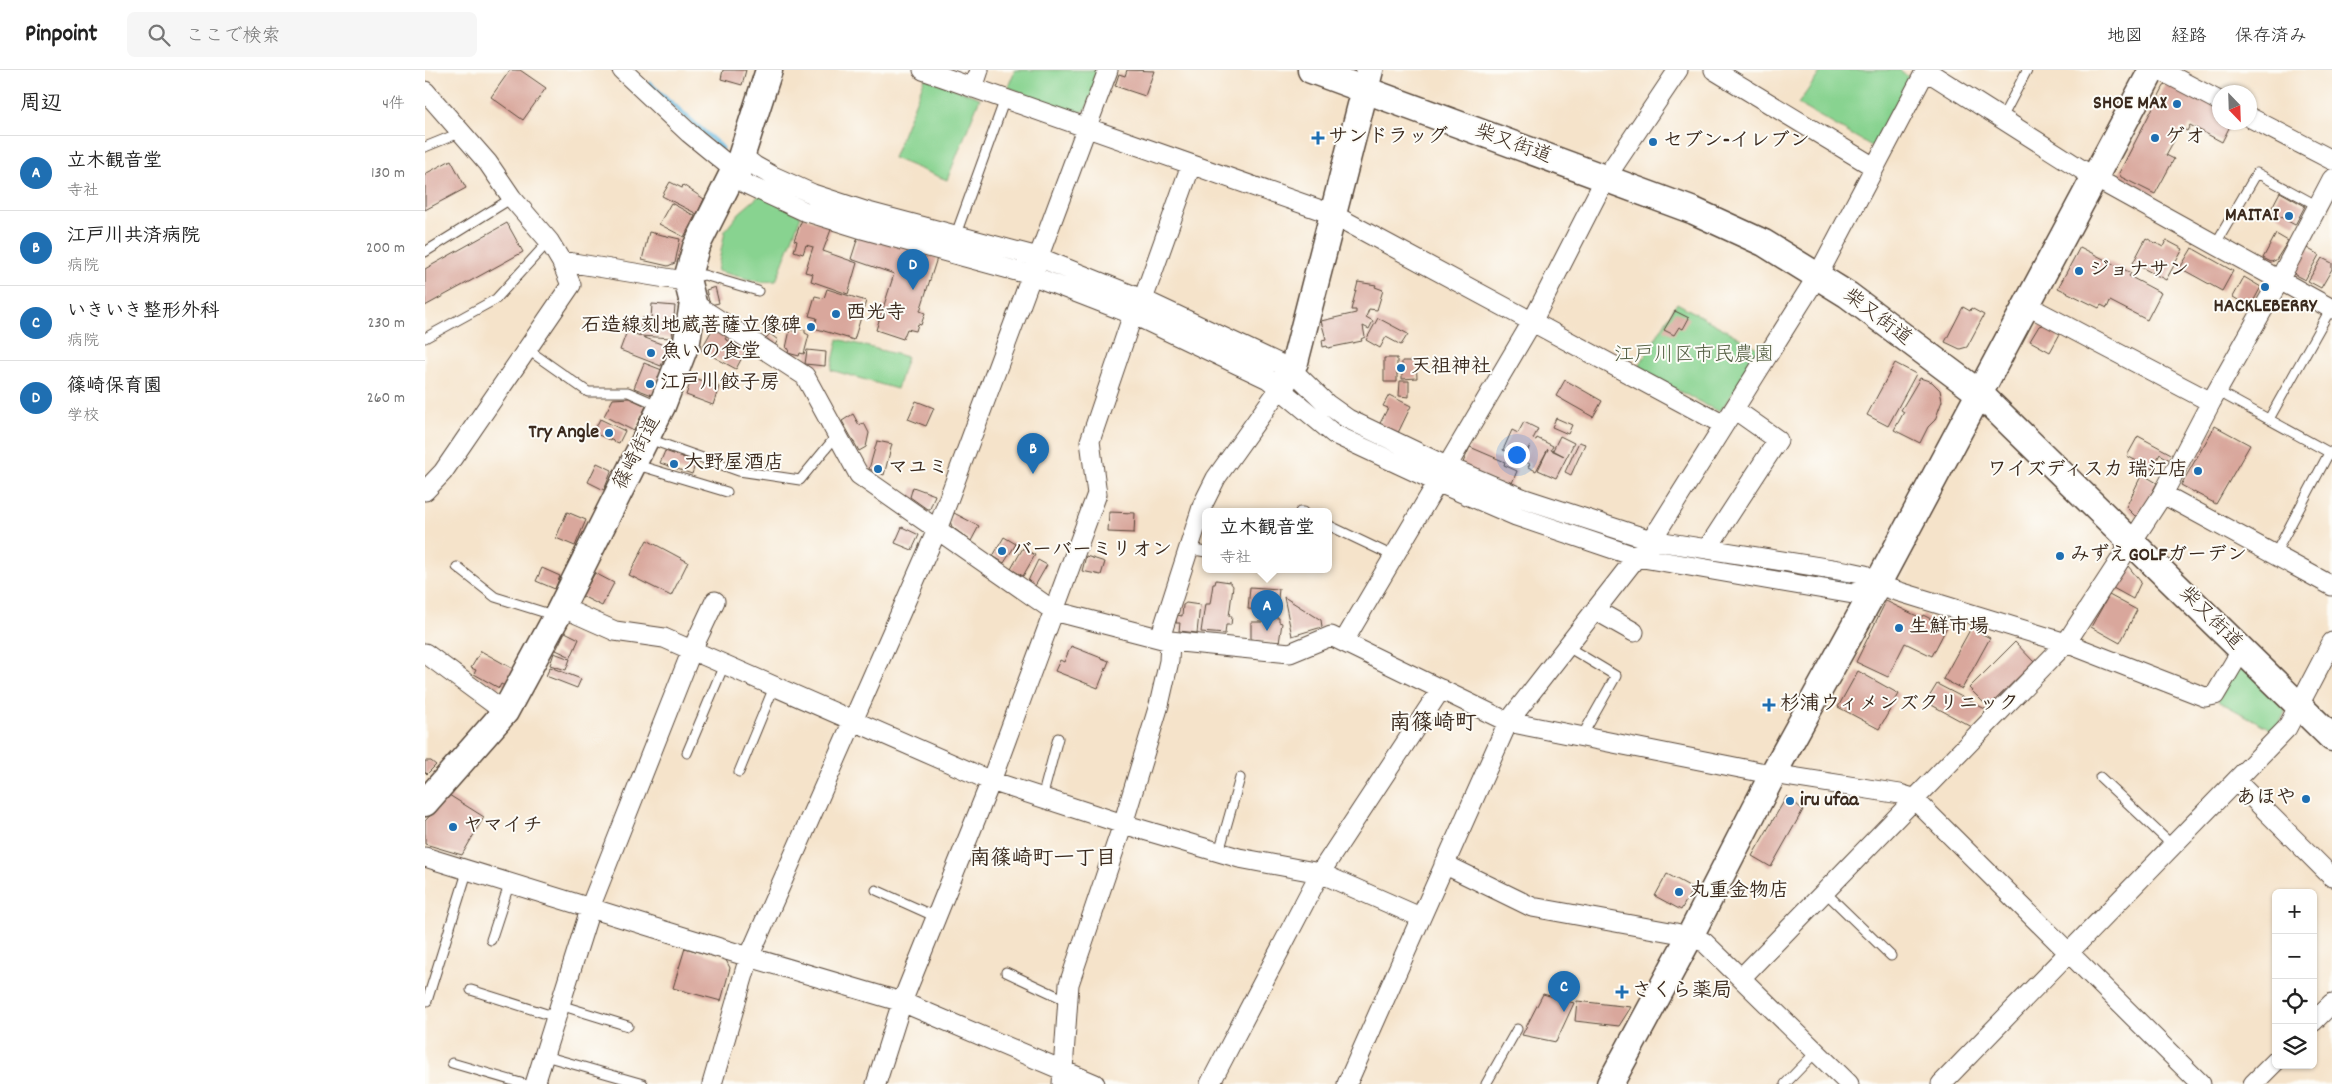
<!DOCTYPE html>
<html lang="ja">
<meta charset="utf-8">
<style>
:root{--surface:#fff;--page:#f6f6f6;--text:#222;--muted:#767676;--line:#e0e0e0;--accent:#1f6fb2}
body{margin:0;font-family:Dekko,"Klee One",sans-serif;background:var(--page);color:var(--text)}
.controls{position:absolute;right:15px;bottom:15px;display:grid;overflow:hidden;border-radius:8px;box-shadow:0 1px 4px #0004}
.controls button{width:45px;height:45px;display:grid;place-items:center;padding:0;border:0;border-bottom:1px solid var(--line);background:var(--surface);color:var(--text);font:25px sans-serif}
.compass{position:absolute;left:1787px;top:15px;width:45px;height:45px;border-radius:50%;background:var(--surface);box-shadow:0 1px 4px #0004;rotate:157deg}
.you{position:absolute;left:1091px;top:384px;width:18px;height:18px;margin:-12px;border:4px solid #fff;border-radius:50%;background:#1a73e8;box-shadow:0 0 0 8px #1a73e833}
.badge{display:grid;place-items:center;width:32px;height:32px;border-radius:50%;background:var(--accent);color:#fff;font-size:16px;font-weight:700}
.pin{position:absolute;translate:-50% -41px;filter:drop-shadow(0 1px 2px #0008)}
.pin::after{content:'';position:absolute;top:26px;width:18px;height:15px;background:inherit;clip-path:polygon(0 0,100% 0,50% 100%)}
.popup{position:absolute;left:777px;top:438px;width:130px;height:65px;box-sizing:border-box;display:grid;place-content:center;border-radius:8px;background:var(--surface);filter:drop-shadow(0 1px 4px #0005);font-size:16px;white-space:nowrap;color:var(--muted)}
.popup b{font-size:19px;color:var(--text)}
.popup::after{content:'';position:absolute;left:50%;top:100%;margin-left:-10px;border:10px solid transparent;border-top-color:var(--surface)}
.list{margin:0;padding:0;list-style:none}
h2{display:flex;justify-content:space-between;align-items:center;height:65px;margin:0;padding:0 20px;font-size:21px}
h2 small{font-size:16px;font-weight:400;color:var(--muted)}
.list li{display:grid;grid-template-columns:32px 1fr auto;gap:15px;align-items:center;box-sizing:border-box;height:75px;padding:0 20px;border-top:1px solid var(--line)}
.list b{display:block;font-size:19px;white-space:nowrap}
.list p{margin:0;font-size:16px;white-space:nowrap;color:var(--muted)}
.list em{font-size:16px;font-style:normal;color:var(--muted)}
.icon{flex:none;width:28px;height:28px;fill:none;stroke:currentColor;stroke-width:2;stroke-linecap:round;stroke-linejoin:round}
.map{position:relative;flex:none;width:1907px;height:1014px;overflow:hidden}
header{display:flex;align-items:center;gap:30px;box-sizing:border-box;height:70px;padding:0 25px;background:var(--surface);border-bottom:1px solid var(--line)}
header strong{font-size:24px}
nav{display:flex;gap:28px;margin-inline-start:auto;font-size:18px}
.search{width:350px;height:45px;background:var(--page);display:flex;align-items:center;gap:12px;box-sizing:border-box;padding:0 18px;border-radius:8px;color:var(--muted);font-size:19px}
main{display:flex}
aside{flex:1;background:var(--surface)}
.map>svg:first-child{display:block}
.green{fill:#88d390;stroke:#627e57}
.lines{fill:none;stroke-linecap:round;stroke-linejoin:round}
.stream{stroke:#64b9e1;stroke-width:5}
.building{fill:#d9a79c}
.lane-casing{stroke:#574638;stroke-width:11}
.street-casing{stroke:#574638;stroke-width:21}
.secondary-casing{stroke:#574638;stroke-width:29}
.lane{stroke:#fff;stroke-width:9}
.street{stroke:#fff;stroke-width:19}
.secondary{stroke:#fff;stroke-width:26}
.poi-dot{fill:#1f6fb2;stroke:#fdfcf7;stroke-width:2}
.labels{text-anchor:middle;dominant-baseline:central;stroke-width:4;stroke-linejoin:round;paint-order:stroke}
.poi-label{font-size:20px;font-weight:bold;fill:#3b2a1e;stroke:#fdfcf7;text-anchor:start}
.street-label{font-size:20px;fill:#3b2a1e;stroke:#fdfcf7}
.park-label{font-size:20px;fill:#525d40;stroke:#fdfcf7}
.neighbourhood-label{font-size:21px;font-weight:bold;fill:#3b2a1e;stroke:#fdfcf7}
.quarter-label{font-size:22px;font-weight:bold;fill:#3b2a1e;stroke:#fdfcf7}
</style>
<header>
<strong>Pinpoint</strong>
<div class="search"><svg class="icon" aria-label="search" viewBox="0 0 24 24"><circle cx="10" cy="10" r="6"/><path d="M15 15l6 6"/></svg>ここで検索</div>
<nav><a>地図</a><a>経路</a><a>保存済み</a></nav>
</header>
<main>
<aside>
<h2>周辺<small>4件</small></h2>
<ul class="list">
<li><span class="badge">A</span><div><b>立木観音堂</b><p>寺社</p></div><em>130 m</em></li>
<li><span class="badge">B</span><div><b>江戸川共済病院</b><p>病院</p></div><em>200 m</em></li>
<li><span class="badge">C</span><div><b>いきいき整形外科</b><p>病院</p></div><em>230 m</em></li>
<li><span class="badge">D</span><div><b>篠崎保育園</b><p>学校</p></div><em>260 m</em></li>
</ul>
</aside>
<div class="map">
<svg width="1907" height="1014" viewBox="0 0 1907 1014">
<rect width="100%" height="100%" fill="#fdfcf7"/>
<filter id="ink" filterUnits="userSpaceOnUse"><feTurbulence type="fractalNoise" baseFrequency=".02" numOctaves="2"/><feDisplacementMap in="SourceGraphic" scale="10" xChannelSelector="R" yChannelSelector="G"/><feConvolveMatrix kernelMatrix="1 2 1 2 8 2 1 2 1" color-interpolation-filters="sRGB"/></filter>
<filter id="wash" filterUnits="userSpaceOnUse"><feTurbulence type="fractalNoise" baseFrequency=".0096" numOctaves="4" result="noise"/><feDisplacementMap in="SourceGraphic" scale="20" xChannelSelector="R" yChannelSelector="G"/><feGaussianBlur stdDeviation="1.12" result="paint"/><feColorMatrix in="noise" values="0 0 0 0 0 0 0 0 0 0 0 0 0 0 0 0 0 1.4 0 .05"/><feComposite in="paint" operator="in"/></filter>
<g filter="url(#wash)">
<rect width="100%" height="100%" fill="#f5e3ca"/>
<!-- green -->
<path class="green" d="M590,0H675L661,40L649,44L583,17Z
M1397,0H1475L1486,9L1452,79L1373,34Z
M500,8L555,28L522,110L468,88Z
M335,125L376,146L351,211L335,212L292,201L300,161L314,143Z
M1252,233L1336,280L1297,339L1292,341L1212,299Z
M413,269L482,287L472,319L406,300Z
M1815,592L1859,637L1860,642L1851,662L1793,631Z"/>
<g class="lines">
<!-- stream -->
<path class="stream" d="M225,14L297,78
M322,101L329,107L340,112
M572,186L593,192
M897,341L914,353
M1134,451L1172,462
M1359,501L1424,513"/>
</g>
<g id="blocks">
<!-- building -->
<path class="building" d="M85,0H95L121,18L98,50L66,27Z
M298,0H321L317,15L296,9Z
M702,0L729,1L720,26L690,16L694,4L700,6Z
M1747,13L1794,38V52H1807L1797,72L1765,55L1762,61L1756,58L1741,85L1749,89L1730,124L1696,107L1694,103L1739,16Z
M26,90L41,118L0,140V104Z
M245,112L257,118L258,115L279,129L272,144L237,126Z
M1855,122L1880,136L1870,155L1845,141Z
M246,133L270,146L259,167L234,154Z
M378,147L407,157L398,181L432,193L423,224L386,211L388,204L380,202L388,177L381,175L378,184L369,181L372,171L369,170Z
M82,153L98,182L0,236V199Z
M224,162L255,169L250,193L243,196L217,190Z
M434,164L512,188L495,241L500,243L496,255L493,254L491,261L482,259L478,269L451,260L469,204L426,189Z
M1851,164L1863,171L1851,190L1846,192L1838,188Z
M1721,168L1738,177L1741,170L1758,179L1741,210L1708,193Z
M1655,177L1706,203L1704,206L1736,223L1722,250L1685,231L1682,238L1676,235L1674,238L1633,218Z
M1880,177L1894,185L1880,210L1870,205L1868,199Z
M1767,178L1808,201L1797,221L1755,198Z
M1897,188L1907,193V199L1896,218L1883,211Z
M1819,207L1836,217L1825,237L1808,227Z
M933,212L951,215L950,217L958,220L952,240L944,239L941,247L948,251L944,259L938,256L940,267L936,269L937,271L903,278L902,276L898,277L897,270L901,269L896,251L931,243V240H926Z
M290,217L294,233L285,235L281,220Z
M402,219L441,231L429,270L389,258L392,248L384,246L390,226L399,228Z
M227,234L250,236L247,268L215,266L217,248L226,249Z
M1538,237L1545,241L1546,238L1559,245L1542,277L1535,279L1520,272Z
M1250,241L1264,248L1258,259L1254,257L1249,265L1239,260Z
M953,248L983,264L976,275L961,267L955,278L941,270Z
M348,252L358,256L355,263L345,259Z
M1620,254L1636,262L1625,282L1605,271L1614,256Z
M288,258L302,266L300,269L321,280L311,299L276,280Z
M371,258L380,260V263L384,265L379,284L375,283L374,286L363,283L364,279L361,278L365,260L370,261Z
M202,261L244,277L236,296L195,280Z
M345,264L353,270L350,275L341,268Z
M382,280L401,282L400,296L380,294Z
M959,288H972V296H977V291H991L992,308L977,309V303H972V312H959Z
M219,293L237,300L227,325L209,318Z
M1470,293L1491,304L1463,356L1442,345Z
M267,307L294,317L288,335L261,325Z
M1495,308L1507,312L1515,320L1517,331L1510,350L1503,357L1495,373L1469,360L1479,342L1476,340Z
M1140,310L1177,331L1168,347L1131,326Z
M975,311H984V327L974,326Z
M964,325L986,336L972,365L954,355L963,338L958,336Z
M204,328L221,336L209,361L179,346L188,329Z
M491,331L509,338L501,356L483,349Z
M428,344L434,355L439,353L444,363L441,377L434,381L417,351Z
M1131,348L1147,355L1143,364L1127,357Z
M175,349L200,361L194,373L168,363Z
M1099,352L1113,359L1108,369L1111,370L1112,368L1128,376L1126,380L1139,386L1128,380L1135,366L1149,373L1131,408L1113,400L1123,379L1111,401L1103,397L1105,394L1099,391L1105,375L1098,390L1078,380L1087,360L1093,363Z
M1790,356L1825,375L1791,434L1756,415Z
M1713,366L1748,385L1745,390L1735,384L1727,399L1702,386Z
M452,371L467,374L459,405L444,399Z
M1154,372L1160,374L1146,405L1140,402Z
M1045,377L1080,392L1079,395L1092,401L1085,418L1036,397Z
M240,381L271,392L267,404L235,393Z
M172,393L187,400L179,420L163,412Z
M1717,404L1732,413L1715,445L1710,446L1701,437Z
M488,417L510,425L505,439H502L485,427Z
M142,442L161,450L150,476L131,468Z
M684,442L710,443L709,463L683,462Z
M529,443L554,456L546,471L527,457L525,451Z
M477,457L494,465L487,480L470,473Z
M579,467L591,474L579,493L568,486Z
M222,470L263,492L246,526L204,505Z
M598,478L610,485L598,506L586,499Z
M661,486L680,492L676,505L657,501Z
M613,490L622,495L610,516L603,511Z
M1703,496L1716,512L1708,529L1688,518Z
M117,498L135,506L130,519L111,511Z
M170,503L189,513L177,536L157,526Z
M791,510L805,512L808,516L804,546H807L806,555H801L800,564L776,562L780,534H785L788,514H790Z
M825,517L854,519L852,537L836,535L835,540L823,539Z
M1684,525L1712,540L1695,573L1666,557Z
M859,527L896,550L897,557L867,566Z
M1461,531L1496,548L1498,545L1522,557L1507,586L1480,573L1463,607L1431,592Z
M761,533L775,535L772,563L754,561L755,553H751L752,545L757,546L758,535Z
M837,539L845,540L844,545L837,544Z
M841,547L854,548V552L857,553L854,573L826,569V552H840Z
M1546,558L1565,568L1537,619L1518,609Z
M140,562L154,569L146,587L131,580Z
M1590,572L1609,592L1563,637L1544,618Z
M646,576L684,591L673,618L630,601L635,590L639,592Z
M56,581L90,600L80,616L76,614L74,618L49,604L51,600L46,598Z
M129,583L145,589L141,600L125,595Z
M125,597L156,609L152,618L121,606Z
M1433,601L1474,624L1454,659L1413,637Z
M1512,614L1562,640L1547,657L1501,632Z
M0,691H6L11,695L2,704L0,702Z
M24,725L59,747L37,785L0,774V751Z
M1362,726L1378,740L1346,797L1327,786Z
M1242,804L1268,818L1256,840L1230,826Z
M260,878L301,890L305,898L296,931L248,918Z
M1118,924L1149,933L1131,972L1097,965Z
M1152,931L1206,937L1194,956L1150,951Z"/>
</g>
</g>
<g filter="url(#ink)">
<use href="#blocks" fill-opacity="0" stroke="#574638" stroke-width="1"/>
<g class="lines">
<!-- lane casing -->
<g class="lane-casing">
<path id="lane" d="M1577,48L1602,0
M0,77L37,62
M531,164L580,29
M1790,175L1832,103L1893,136
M0,182L87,128
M265,208L279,205L333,221
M0,268L71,229L124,171
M102,279L163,322H203L235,336
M1792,321L1907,384
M1844,349L1906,238
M224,369L314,401L375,410L412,365
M209,394L302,422
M875,442H878
M903,455L968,486
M763,479L781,482
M1850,484L1904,383
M32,497L70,527L131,546
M1141,576L1191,606L1157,666
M262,683L299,595
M314,702L349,617
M1675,707L1747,775
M617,728L633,668
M794,782L815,708
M451,820L511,847
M1399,821L1466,886
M66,870L85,812
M581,902L643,931
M46,920L131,947
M2,931L43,799
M135,935L203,956
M120,986L218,1014
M27,993L99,1014
M1061,1014L1092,959
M1360,1014L1391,982"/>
</g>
<!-- street casing -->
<g class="street-casing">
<path id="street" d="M197,0L264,63L308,99L321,114L379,141L434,158L606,205L709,245L843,309L909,364L1012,412L1091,446L1212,487L1428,524L1452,515L1440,505L1426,502L1226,470L1097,428L1021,396L923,349L902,334L866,299L717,229L613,187L443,142L388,124L348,106L330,96L316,85
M498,0L907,144L1299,355
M1289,0L1449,97
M1500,0L1670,108L1907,239
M1735,0L1794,31
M548,18L554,0
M0,21L63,93L87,128L124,171L136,191L146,215L18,402L0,421
M1824,47L1907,90
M136,191L253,210L262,209
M268,233L380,306L434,405L629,541L745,571L865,583L906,566L1083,652L1335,702L1475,724L1488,728L1776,1014
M1601,235L1786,332
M1738,424L1907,516
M1282,479L1353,370L1309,339
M1452,515L1641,573L1780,627L1790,625L1816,581
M136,537L190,561L239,568L566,711L698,754L814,788L895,803L995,847
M1170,540L1209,562
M735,568L778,434L791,408L855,318
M919,571L1107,252L1180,109L1253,0
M0,583L80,642
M1811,711L1907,807
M0,787L324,887L477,932L670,1014
M1019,794L1107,837L1251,863L1279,872L1424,1014
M1317,907L1641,573L1738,424L1786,332L1850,218L1907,109
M1888,952L1907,933
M110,1014L168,830L267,580L290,531
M287,1014L324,887L512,460L683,0
M451,1014L477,932L566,711L672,424L665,371L705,253L721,221L766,95
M637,1014L644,914L698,754L734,635L744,591L745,571
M785,1014L895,803L1016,619
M922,1014L1083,652L1235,457L1393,205L1501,0
M1516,1014L1862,658L1907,572
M1828,1014L1851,991"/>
</g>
<!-- secondary casing -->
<g class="secondary-casing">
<path id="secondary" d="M886,0L1269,141L1339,173L1423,225L1554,323L1907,668
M855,318L870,292L945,0
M0,733L80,642L132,546L237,336L262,271L268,233L262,209L271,177L316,87L344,0
M1185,1014L1265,866L1348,704L1452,515L1727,0"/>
</g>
<!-- lane -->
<use href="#lane" class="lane"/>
<!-- street -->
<use href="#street" class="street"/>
<!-- secondary -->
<use href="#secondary" class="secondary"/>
</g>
</g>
<!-- markers -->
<g class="poi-dot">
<circle cx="1752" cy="34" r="5"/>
<path d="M890.5 60.5h5v5h5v5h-5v5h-5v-5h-5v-5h5z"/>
<circle cx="1730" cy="68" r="5"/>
<circle cx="1228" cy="72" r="5"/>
<circle cx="1864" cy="146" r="5"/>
<circle cx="1654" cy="201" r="5"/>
<circle cx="1840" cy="217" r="5"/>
<circle cx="411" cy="244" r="5"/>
<circle cx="386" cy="257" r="5"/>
<circle cx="226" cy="283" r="5"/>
<circle cx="976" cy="298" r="5"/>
<circle cx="225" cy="314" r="5"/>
<circle cx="184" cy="363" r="5"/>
<circle cx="249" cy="394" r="5"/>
<circle cx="453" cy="399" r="5"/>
<circle cx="1773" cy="401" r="5"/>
<circle cx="577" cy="481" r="5"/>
<circle cx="1635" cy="486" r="5"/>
<circle cx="1474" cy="558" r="5"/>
<path d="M1341.5 627.5h5v5h5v5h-5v5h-5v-5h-5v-5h5z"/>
<circle cx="1881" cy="729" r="5"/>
<circle cx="1365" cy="731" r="5"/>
<circle cx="28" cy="757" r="5"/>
<circle cx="1254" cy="822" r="5"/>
<path d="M1194.5 914.5h5v5h5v5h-5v5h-5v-5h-5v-5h5z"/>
</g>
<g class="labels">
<!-- poi labels -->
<g class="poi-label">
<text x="1742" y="34" text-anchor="end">SHOE MAX</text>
<text x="903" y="68">サンドラッグ</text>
<text x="1740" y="68">ゲオ</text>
<text x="1238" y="72">セブン-イレブン</text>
<text x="1854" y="146" text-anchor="end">MAITAI</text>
<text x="1664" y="201">ジョナサン</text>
<text x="1840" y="237" text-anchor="middle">HACKLEBERRY</text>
<text x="421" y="244">西光寺</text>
<text x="376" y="257" text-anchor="end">石造線刻地蔵菩薩立像碑</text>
<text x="236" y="283">魚いの食堂</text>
<text x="986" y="298">天祖神社</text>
<text x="235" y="314">江戸川餃子房</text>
<text x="174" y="363" text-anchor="end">Try Angle</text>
<text x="259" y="394">大野屋酒店</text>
<text x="463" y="399">マユミ</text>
<text x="1763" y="401" text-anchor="end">ワイズディスカ 瑞江店</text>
<text x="587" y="481">バーバーミリオン</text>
<text x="1645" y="486">みずえGOLFガーデン</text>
<text x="1484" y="558">生鮮市場</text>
<text x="1355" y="635">杉浦ウィメンズクリニック</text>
<text x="1871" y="729" text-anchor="end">あほや</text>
<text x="1375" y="731">iru ufaa</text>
<text x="38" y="757">ヤマイチ</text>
<text x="1264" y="822">丸重金物店</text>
<text x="1207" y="922">さくら薬局</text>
</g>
<!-- street labels -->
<g class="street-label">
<text transform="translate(1088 75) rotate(20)">柴又街道</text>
<text transform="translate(1452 248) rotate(37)">柴又街道</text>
<text transform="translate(213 383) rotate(-63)">篠崎街道</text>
<text transform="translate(1785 549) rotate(45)">柴又街道</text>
</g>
<!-- park labels -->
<g class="park-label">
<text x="1269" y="286">江戸川区市民農園</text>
</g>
<!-- neighbourhood labels -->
<g class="neighbourhood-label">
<text x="618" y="790">南篠崎町一丁目</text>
</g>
<!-- quarter labels -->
<g class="quarter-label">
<text x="1008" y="654">南篠崎町</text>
</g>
</g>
</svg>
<div class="controls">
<button>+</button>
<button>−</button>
<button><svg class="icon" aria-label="locate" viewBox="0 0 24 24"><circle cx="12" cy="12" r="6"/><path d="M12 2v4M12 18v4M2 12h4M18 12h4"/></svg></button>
<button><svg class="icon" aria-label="layers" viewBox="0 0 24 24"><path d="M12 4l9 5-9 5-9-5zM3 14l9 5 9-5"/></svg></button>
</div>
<svg class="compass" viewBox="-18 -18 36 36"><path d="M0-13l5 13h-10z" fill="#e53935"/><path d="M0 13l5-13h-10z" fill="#767676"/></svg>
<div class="you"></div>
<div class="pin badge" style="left:842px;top:561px">A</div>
<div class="popup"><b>立木観音堂</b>寺社</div>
<div class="pin badge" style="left:608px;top:404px">B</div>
<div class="pin badge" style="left:1139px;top:942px">C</div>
<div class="pin badge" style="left:488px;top:220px">D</div>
</div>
</main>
